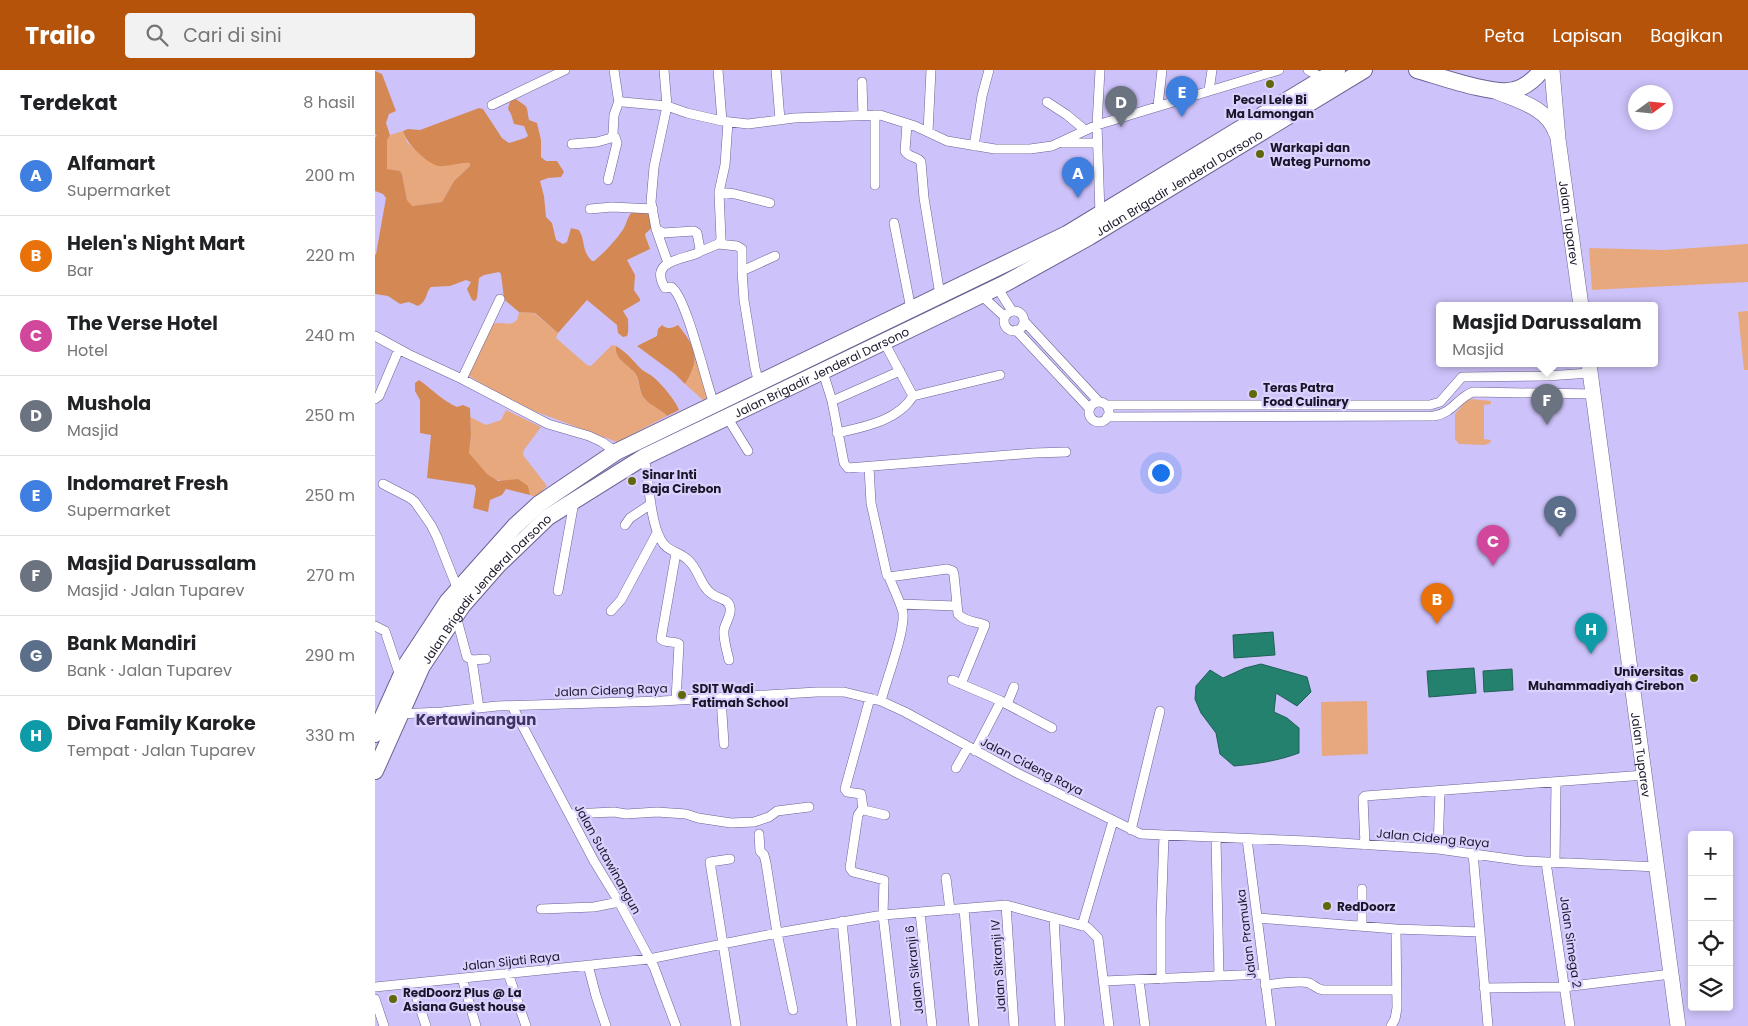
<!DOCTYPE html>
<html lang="id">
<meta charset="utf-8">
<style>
:root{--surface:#fff;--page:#f2f2f2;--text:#202124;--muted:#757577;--line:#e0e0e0;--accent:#b45309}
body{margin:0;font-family:Poppins,sans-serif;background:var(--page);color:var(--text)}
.controls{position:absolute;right:15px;bottom:15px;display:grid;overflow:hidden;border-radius:5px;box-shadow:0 2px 8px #0003}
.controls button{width:45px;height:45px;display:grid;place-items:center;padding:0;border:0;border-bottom:1px solid var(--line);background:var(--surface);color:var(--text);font:25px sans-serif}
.compass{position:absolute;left:1253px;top:15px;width:45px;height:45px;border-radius:50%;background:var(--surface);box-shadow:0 2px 8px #0003;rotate:75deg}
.you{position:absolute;left:785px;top:402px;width:18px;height:18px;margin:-12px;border:4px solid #fff;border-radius:50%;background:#1a73e8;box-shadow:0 0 0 8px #1a73e833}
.badge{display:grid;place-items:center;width:32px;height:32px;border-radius:50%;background:var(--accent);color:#fff;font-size:16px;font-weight:700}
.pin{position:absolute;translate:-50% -41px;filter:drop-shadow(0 1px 2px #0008)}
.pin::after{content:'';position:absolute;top:26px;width:18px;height:15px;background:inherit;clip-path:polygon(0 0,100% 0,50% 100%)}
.popup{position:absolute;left:1061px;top:232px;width:222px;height:65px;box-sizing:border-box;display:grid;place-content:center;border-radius:5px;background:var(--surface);filter:drop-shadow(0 1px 4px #0005);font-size:16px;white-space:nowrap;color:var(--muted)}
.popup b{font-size:19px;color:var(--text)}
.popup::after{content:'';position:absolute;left:50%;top:100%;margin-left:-10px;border:10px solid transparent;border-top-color:var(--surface)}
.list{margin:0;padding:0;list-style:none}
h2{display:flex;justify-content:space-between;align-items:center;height:65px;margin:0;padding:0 20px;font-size:21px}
h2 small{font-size:16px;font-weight:400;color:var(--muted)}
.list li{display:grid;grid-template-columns:32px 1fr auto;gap:15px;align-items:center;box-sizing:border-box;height:80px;padding:0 20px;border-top:1px solid var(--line)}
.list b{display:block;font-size:19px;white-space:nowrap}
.list p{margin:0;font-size:16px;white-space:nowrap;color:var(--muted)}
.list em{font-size:16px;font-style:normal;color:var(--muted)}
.icon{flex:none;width:28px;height:28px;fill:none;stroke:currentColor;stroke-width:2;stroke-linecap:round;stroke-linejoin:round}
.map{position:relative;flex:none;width:1373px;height:956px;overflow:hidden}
header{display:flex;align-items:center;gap:30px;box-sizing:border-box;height:70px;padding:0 25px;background:var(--accent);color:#fff}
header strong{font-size:24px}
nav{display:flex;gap:28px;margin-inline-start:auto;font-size:18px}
.search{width:350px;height:45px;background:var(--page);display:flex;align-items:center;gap:12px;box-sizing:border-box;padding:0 18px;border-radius:5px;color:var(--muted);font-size:19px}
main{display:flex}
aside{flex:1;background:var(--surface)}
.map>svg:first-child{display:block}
.green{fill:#e8a87d}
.forest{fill:#d48955}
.water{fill:#24816d;stroke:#216159}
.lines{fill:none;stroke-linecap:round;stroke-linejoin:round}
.street-casing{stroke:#6e6294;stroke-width:10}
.primary-casing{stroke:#6e6294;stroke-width:16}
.highway-casing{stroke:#6e6294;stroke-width:18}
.street{stroke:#fff;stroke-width:9}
.primary{stroke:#fff;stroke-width:15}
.highway{stroke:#fff;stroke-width:16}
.poi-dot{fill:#61680b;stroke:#dbd1fe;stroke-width:2}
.labels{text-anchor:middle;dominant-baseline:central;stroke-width:4.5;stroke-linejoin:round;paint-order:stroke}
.poi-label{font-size:12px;font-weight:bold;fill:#1a1529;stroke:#dbd1fe;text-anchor:start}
.street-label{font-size:12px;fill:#1a1529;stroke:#dbd1fe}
.quarter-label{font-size:15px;font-weight:bold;fill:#3f3260;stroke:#dbd1fe}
</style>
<header>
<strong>Trailo</strong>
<div class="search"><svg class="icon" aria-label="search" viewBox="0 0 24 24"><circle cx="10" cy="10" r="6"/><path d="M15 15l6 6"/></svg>Cari di sini</div>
<nav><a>Peta</a><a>Lapisan</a><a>Bagikan</a></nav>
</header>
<main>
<aside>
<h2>Terdekat<small>8 hasil</small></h2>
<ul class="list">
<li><span class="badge" style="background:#3f7fe0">A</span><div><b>Alfamart</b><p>Supermarket</p></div><em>200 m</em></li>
<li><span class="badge" style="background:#e8710a">B</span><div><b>Helen's Night Mart</b><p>Bar</p></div><em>220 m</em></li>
<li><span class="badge" style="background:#d1479c">C</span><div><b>The Verse Hotel</b><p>Hotel</p></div><em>240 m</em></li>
<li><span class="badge" style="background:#6b7280">D</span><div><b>Mushola</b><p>Masjid</p></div><em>250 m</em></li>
<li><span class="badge" style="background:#3f7fe0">E</span><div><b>Indomaret Fresh</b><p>Supermarket</p></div><em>250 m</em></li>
<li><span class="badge" style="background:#6b7280">F</span><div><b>Masjid Darussalam</b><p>Masjid · Jalan Tuparev</p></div><em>270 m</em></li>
<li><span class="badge" style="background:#5c6f8a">G</span><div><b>Bank Mandiri</b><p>Bank · Jalan Tuparev</p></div><em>290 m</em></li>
<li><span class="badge" style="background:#0f9aa8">H</span><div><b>Diva Family Karoke</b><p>Tempat · Jalan Tuparev</p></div><em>330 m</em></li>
</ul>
</aside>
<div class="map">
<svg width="1373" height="956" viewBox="0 0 1373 956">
<rect width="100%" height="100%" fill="#cec2fa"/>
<!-- green -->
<path class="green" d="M28,61L32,72L51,89L95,92V96L79,111L67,132L37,136L34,134L32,130L27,104L24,101L12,100V69L15,65Z
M1373,174V212L1217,220L1214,178L1290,180Z
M1373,241V300H1369L1363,242Z
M144,242L159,243L183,263L181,268L212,295L216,296L237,275L241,276C239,292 257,294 262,307C265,314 264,323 270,329C277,336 286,339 292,346L242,372L159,341L131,328L94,306L93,303L118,254C128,250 142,261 144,242Z
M321,286L334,326L328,330L310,314Z
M1096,329L1116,331V334L1109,335V369L1116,370L1115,373L1109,375L1086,374H1084L1080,369V344L1090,332Z
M131,340L166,357L149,380L148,385L172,416L161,427L155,425L152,416C136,404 136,414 123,410C110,407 102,392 94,383L96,365L95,347L111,355L126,350Z
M992,631L993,684L947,686L946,632Z"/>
<!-- forest -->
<path class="forest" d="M0,1L7,4L21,41L14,44L11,53L15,65L12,70V99L25,101L27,104L32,130L37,136L67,132L79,111L95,96V93C85,92 74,97 64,96C52,94 31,73 28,61L33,59L45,60L104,38L108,39L127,68L134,73L150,68L153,66L149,56L139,54L136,44L133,39L135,31L141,29C154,39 151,33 154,50L162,53L166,70V87L171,91H182L189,102L186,107L173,108L165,111L169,126L171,147L177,153L181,170L188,174L192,172L196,158L204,160C211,172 206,180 217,191H219C230,182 239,172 247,161C251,156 252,148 256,143L276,142L278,157L271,163L270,165L275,179L252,190L260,205L259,220L265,229V231L248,241L253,249C253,255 254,261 252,266L248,267L243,263L242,255L212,230L183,263L160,243L144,242L132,232L129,229L126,204L124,202L109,205L104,208L102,228L100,231L97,230L92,219L96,212L91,210L75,216L56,217C50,223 53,231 43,236L34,232L25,234L13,226L0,224V185L1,184L11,128L8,124L0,121V67L2,66L0,64Z
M287,255C293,260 297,258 303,255C321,278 326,287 310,314L300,304L262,276L282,266L283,259Z
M241,276C251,282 257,289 264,297C268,301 273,303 277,306C286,313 301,331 304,340L292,346C286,339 276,336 270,329C263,322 266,311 260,303C252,294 239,289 241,276Z
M44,310C57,319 68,331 82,337L88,335L95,338L96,365L94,383L112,404L123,411L143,409L153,416L155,425L131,419L127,425L115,430L113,442L98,438L101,419L99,415L52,408L56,365L45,363V330L40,321V313Z"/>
<!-- water -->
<path class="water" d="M898,562L900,585L859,588L858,565Z
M886,594L932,607L936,622L922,636L901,623L899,642L912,648L924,658V683C902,691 882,694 859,696L845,684L841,663L826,643L820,629L821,616L835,600L848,608L870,598Z
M1099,598L1101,623L1054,627L1052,601Z
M1137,599L1138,620L1109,622L1108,601Z"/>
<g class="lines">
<!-- street casing -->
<g class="street-casing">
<path id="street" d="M239,0L243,27L244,31L248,32L292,36L312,43L347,51L373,54L419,48L505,45L540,56L572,71L620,79H655L677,76L722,55L904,0
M289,0L292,36L279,97L276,132L281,159L288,163L319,161L322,163L325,179L323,183C305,190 274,191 290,218L296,217C311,225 331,313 339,334
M343,0L347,51
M401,0L405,50
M933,0L949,9
M487,12L488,45
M834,20L837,0
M672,32L692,45L710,60
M117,35L190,0
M783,36L787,0
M500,45V115
M532,54L530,81C534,88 542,86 546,92L549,128L565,225
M553,62L556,0
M687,73H722
M197,74L222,72L236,68L238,64L239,45L244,31
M599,76L607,26L614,0
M233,110L242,73L240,67L237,66
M344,122L360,124L395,133
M215,139L237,137L278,139
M725,144L722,55L725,0
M519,153L536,239
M281,159L293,193
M343,174L362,176L367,179V201
M324,182L343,174L346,170L344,122L350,95L353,52
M622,217L637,241
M606,225L630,247
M629 251a10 10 0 1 1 20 0a10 10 0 1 1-20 0Z
M649,251L724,332
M641,260L714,338
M0,266L33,284L87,309L173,354L214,366L227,372L241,382
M509,272L538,326
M448,302L457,331L469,393L473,398L659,383L691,382
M87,309L125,229
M384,313L380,298L369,230L367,201L400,186
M0,329L4,326L24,279
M457,331L525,301
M714 342a10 10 0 1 1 20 0a10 10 0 1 1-20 0Z
M731,335H1055L1065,332L1087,307L1172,306L1215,303
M352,347L373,381
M732,347L1059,346C1078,343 1082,328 1098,322L1218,324
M462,363C488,357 523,351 538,326L625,305
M269,387C274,409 275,452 286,470C292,482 304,481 313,490C324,499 325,516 337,524C343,529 353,528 355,537C357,545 350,553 349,560C348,569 352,581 354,590
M494,397L496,433L512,505L514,507L572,499L578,501L579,505L583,544C590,552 600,551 610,555L586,614
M8,414L35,428L40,432L56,455L62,467L83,520
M250,455L255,448L276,434
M183,521L199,432
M525,534L581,536
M236,541L246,530L282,463
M81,546L92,587L97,590L111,589
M0,556L10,561L25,606
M97,590L104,638
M577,610L626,631L677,658
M346,628L349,674
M495,628L470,719L472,722L486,724L488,738L489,740L510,745
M301,630L304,574C299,570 291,574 286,569L301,483
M506,631C511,611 530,562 528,543C527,536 517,515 514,507
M632,634L639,617
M137,636L219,791L244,832L279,897L301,956
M23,644L67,642L122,636L287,631L442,622H469L506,631L530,642L642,703L766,764L932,771L1063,779L1149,791L1283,797
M600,681L626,631
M581,698L593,677
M488,738L483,745L475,798L478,802L509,810L508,845L521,956
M195,744L239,742L251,744L282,742L311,744L323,748L356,753L379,752L394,747L402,741L434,737
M756,760L785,641
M384,764L385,781L389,785L391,793L402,863L418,940
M841,768L844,906
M872,769L896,956
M990,775L988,728L990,726L1270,705
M1063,779L1065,721
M1098,783L1113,956
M355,789L335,792L361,956
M1171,792L1195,956
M1180,792L1181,712
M571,808L575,840
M987,819V856
M631,835L639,956
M166,839L219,837L244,832
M589,839L599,956
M545,842L557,956
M679,848L685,956
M883,848L1021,859L1105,862
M467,851L477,956
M707,856L738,751
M213,895L221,926L231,956
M133,903L151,956
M87,908L101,956
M786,909V849L789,766
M764,910L770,956
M729,911L889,904
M37,913L51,956
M890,915C901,914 924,910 934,913C939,915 941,919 948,920H1022
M0,917L274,889L402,863L508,845L631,835L712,857L723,868L734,956
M1109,918L1189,917L1296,904
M0,929L9,956
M1016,956L1020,949L1022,938L1021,859"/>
</g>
<!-- primary casing -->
<g class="primary-casing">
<g id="primary">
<path id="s1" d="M1177,0L1183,69L1206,236"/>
<path d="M1120,21C1143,31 1172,37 1181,63"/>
<path id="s2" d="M1214,294L1303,956"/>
</g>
</g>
<!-- highway casing -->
<g class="highway-casing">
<g id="highway">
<path d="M1042,0C1064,6 1119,26 1139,20C1151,17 1159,10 1167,0"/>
<path d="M0,664L31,595L73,531L140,456L164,434L241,382L692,164L962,0"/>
<path id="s3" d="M0,701L47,596L87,536L123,495L173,447L269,387L631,213L714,167L989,0"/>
</g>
</g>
<!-- street -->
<use href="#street" class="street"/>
<!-- primary -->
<use href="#primary" class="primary"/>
<!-- highway -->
<use href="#highway" class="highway"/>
</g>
<!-- markers -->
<g class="poi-dot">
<circle cx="895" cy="14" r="5"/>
<circle cx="885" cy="84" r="5"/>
<circle cx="878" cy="324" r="5"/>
<circle cx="257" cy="411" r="5"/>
<circle cx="1319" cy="608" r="5"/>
<circle cx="307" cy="625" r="5"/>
<circle cx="952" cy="836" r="5"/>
<circle cx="18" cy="929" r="5"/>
</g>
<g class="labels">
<!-- poi labels -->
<g class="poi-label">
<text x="895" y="29" text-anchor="middle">Pecel Lele Bi<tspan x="895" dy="14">Ma Lamongan</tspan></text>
<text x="895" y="77">Warkapi dan<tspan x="895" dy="14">Wateg Purnomo</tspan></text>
<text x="888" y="317">Teras Patra<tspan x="888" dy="14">Food Culinary</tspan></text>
<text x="267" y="404">Sinar Inti<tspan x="267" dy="14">Baja Cirebon</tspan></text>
<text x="1309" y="601" text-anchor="end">Universitas<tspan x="1309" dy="14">Muhammadiyah Cirebon</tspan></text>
<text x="317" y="618">SDIT Wadi<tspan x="317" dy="14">Fatimah School</tspan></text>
<text x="962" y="836">RedDoorz</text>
<text x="28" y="922">RedDoorz Plus @ La<tspan x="28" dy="14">Asiana Guest house</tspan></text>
</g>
<!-- street labels -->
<g class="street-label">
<text stroke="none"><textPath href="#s3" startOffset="1026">Jalan Brigadir Jenderal Darsono</textPath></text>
<text stroke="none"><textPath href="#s1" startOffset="154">Jalan Tuparev</textPath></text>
<text stroke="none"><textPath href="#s3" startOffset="621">Jalan Brigadir Jenderal Darsono</textPath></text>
<text stroke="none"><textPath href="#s3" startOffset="216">Jalan Brigadir Jenderal Darsono</textPath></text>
<text transform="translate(236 620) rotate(-2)">Jalan Cideng Raya</text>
<text stroke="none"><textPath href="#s2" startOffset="394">Jalan Tuparev</textPath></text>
<text transform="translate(657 696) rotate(27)">Jalan Cideng Raya</text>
<text transform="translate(1058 768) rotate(5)">Jalan Cideng Raya</text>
<text transform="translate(233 789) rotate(61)">Jalan Sutawinangun</text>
<text transform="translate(871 864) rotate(-97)">Jalan Pramuka</text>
<text transform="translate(1196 872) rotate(82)">Jalan Simega 2</text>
<text transform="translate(136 891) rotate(-6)">Jalan Sijati Raya</text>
<text transform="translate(623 896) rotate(-94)">Jalan Sikranji IV</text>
<text transform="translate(539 900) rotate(-96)">Jalan Sikranji 6</text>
</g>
<!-- quarter labels -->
<g class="quarter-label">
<text x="101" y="649">Kertawinangun</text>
</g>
</g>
</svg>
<div class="controls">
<button>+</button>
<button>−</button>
<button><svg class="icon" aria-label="locate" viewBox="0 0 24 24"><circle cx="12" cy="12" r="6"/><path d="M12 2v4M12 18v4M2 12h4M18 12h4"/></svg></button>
<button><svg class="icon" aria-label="layers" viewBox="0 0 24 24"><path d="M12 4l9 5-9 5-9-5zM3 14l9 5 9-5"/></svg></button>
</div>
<svg class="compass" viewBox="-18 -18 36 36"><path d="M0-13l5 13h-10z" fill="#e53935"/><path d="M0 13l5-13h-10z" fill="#757577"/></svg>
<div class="you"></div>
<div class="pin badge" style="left:703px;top:128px;background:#3f7fe0">A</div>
<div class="pin badge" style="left:1062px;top:554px;background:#e8710a">B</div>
<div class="pin badge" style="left:1118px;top:496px;background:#d1479c">C</div>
<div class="pin badge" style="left:746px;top:57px;background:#6b7280">D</div>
<div class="pin badge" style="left:807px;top:47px;background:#3f7fe0">E</div>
<div class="pin badge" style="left:1172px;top:355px;background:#6b7280">F</div>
<div class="popup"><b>Masjid Darussalam</b>Masjid</div>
<div class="pin badge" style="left:1185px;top:467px;background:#5c6f8a">G</div>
<div class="pin badge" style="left:1216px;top:584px;background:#0f9aa8">H</div>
</div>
</main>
